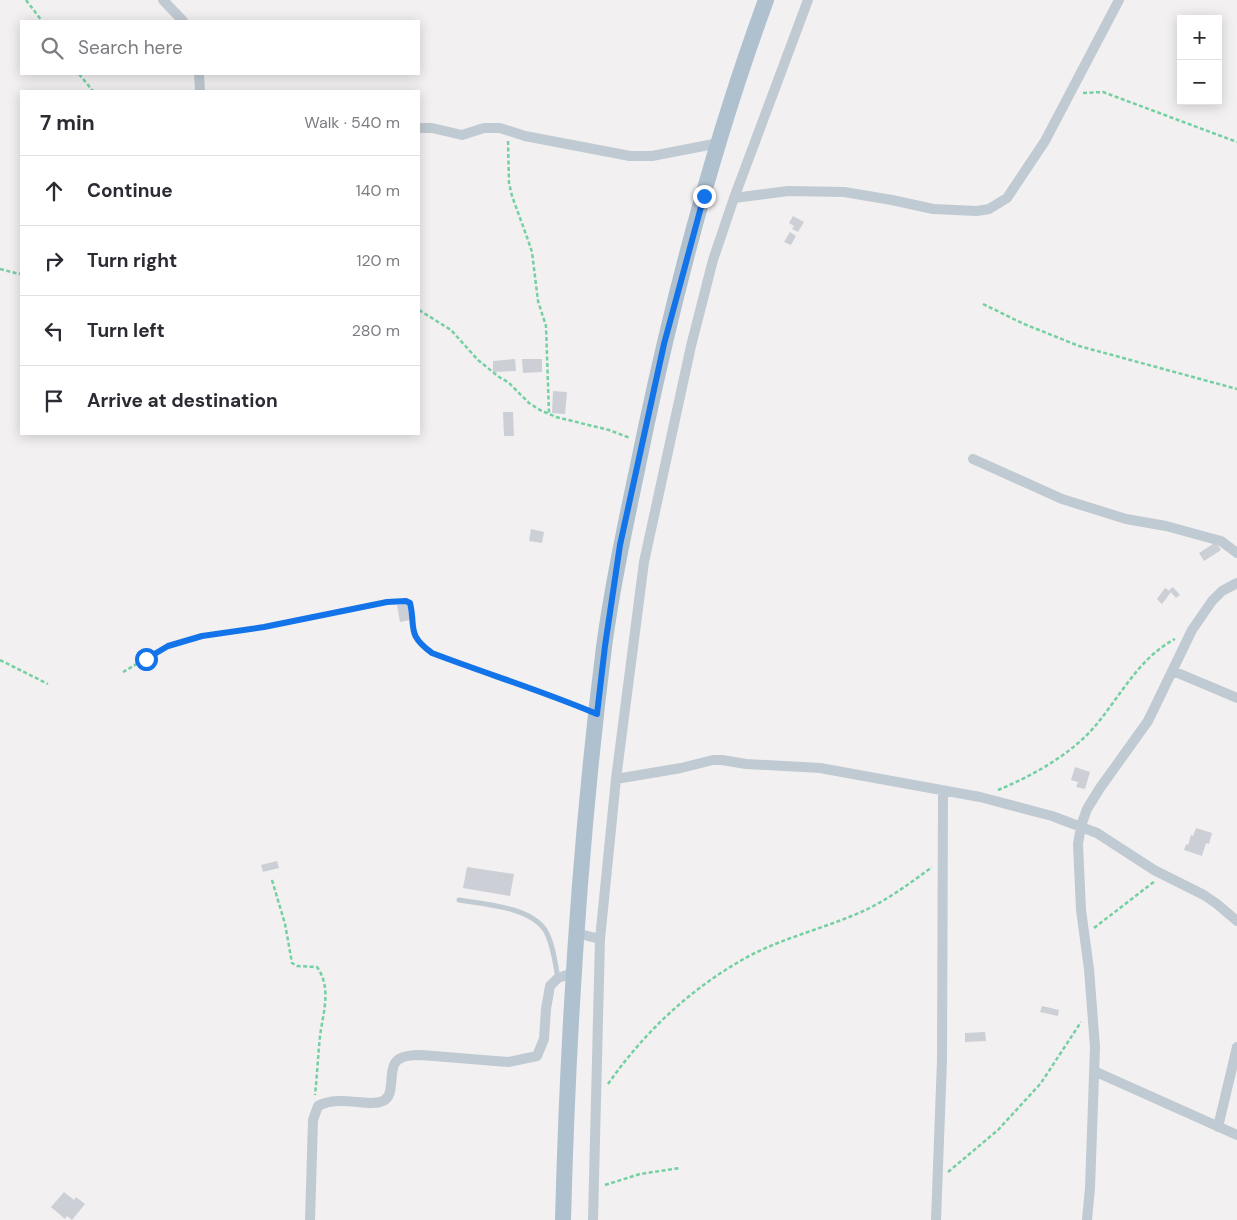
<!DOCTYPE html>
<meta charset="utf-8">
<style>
:root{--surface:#fff;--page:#f7f7f7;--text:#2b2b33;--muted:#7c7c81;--line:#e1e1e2}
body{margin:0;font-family:"DM Sans",sans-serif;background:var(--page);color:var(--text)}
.controls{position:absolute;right:15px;top:15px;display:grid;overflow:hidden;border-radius:0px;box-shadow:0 2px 12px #0003}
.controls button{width:45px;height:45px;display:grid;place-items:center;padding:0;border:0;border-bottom:1px solid var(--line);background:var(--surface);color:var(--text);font:25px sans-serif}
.stop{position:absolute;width:15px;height:15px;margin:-11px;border:4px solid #1373e9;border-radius:50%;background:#fff}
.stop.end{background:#1373e9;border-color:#fff;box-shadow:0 1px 5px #0008}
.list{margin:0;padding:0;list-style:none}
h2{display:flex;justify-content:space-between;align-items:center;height:65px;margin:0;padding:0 20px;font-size:21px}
h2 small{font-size:16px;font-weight:400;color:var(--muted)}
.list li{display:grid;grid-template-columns:32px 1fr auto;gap:15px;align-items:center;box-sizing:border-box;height:70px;padding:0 20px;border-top:1px solid var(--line)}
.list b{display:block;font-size:19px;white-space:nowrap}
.list em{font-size:16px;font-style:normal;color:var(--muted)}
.icon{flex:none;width:28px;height:28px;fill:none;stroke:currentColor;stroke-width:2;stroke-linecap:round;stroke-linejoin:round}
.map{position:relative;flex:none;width:1237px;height:1220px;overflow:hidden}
.search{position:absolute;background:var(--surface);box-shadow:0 2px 12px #0003;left:20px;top:20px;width:400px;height:55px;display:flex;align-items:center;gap:12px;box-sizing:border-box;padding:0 18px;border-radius:0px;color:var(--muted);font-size:19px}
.panel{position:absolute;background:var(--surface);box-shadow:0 2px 12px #0003;left:20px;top:90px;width:400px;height:345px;border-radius:0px}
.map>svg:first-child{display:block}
.building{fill:#cccfd5}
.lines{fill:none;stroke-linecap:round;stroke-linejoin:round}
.path{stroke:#74d0a2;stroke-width:2.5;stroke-dasharray:4 2.5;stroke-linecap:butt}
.lane{stroke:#c0cad2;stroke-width:5}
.street{stroke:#c0cad2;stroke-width:10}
.primary{stroke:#afc0cf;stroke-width:16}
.route{stroke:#1373e9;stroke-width:6}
</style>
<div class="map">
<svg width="1237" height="1220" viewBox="0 0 1237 1220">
<rect width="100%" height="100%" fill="#f2f0f0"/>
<!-- building -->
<path class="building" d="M793,216L804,222L798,232L792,229L794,226L789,223Z
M790,232L796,236L791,245L784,242Z
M515,359L516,371L493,372V361Z
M522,359H542V372L523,373Z
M553,391L567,392L565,414L552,413Z
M503,412H513L514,436H504Z
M531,529L544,532L542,543L529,541Z
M1216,542L1221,550L1204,561L1199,553Z
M1173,587L1180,595L1176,598L1169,590Z
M1165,588L1171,592L1162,604L1157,599Z
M407,603L410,620L400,622L397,605Z
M1075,767L1090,772L1085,789L1076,787L1078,782L1071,780Z
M1196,828L1212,833L1209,844L1206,843L1202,856L1184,850L1186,844L1188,845L1191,835L1193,836Z
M277,861L279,868L263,872L261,865Z
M467,867L514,874L510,896L463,888Z
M1042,1006L1059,1010L1058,1016L1040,1012Z
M985,1032L986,1041L965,1042V1033Z
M64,1192L74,1200L76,1197L85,1204L72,1220L67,1216L65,1219L51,1207Z"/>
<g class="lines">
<!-- path -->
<path class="path" d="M26,0L42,21
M79,74L93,91
M1083,93L1103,92L1237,142
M508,141L509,183L512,196L528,240L532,252L538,301L546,326L549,414
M0,269L19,274L21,273
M983,304L1024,324L1079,346L1237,389
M419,310L451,330L478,360L499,377L508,382L529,403L540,410L556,417L609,430L630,438
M0,660L48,684
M123,672C141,662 160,648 180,642C219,630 261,629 301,620C336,612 370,602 406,601L410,603C416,628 406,634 432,653C482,673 534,688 584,708
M998,790C1032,776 1072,754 1096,725C1121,695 1139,658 1175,639
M272,880L285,924L292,963L297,966L317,967C332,988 323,1013 320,1036C318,1056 317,1076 315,1095
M1094,928L1155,881
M608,1084C645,1031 693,986 751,955C786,937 825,928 861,912C886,901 909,884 932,867
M948,1172L998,1130L1041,1083L1081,1022
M605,1185L640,1174L680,1168"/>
<!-- lane -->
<path class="lane" d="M459,900C484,904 530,907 545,930C553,943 555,963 558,978"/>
<!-- street -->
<path class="street" d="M163,0L183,21
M199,74L200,91
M419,128H432L462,135L484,128H500L525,136L630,156H652L719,143
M734,198L788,191L844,192L892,200L933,209L977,211L989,209L1007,198L1045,141L1119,0
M973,459L1062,499L1126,519L1166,526L1221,541L1237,553
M1173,671L1237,698
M616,779L681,768L713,760H722L746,764L820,768L980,797L1052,816L1097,833L1154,870L1204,895L1217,904L1237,921
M576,933L600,939L593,1220
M600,939L616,779L644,562L691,346L713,260L734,198L808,0
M1094,1071L1237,1135
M1218,1127L1237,1047
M310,1220L313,1120L318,1106C340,1094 368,1108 383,1101C397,1095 386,1067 399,1059C405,1055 414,1055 421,1055L508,1062L537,1056L544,1039L546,1009L550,986L558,978L573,973
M936,1220L942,1060L943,792
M1087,1220L1090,1188L1095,1047L1089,969L1081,910L1078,844L1081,826L1087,809L1100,788L1148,721L1192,630L1212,601L1222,591L1237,583"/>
<!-- primary -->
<path class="primary" d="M563,1220C568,1029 580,837 604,647C614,573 631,500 646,427C677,282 715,139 766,0"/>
</g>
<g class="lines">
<!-- route -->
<path class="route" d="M146,659L168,646L202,636L264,627L387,602L406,601L410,603C416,628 406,634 432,653C487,674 543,691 597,714L605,646L620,545L664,344L704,196"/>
</g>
</svg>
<div class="controls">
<button>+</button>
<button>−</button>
</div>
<div class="stop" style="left:146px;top:659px"></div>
<div class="stop end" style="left:704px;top:196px"></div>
<div class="search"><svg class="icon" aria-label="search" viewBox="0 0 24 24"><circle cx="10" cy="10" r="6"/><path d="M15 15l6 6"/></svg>Search here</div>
<section class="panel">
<h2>7 min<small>Walk · 540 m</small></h2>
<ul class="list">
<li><svg class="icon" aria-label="ahead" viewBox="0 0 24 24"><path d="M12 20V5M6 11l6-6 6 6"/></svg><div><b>Continue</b></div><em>140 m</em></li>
<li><svg class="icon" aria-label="right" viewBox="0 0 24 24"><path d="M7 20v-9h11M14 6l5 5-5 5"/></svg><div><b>Turn right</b></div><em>120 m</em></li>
<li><svg class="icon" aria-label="left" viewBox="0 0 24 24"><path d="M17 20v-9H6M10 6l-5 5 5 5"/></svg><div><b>Turn left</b></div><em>280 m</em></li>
<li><svg class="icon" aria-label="arrive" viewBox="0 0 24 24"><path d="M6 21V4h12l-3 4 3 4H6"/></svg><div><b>Arrive at destination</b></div></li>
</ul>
</section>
</div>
